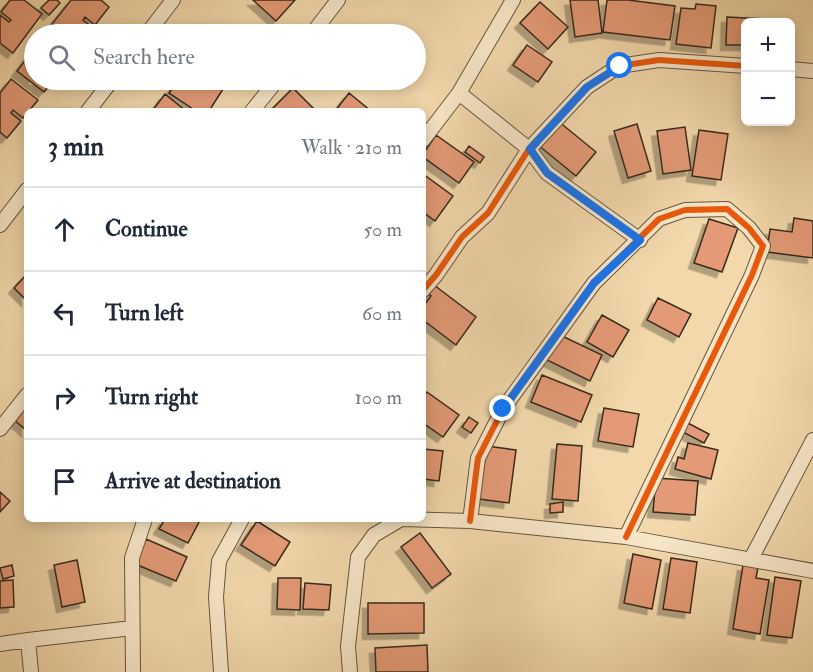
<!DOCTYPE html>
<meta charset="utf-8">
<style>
:root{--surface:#fff;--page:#f6f6f7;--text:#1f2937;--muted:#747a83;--line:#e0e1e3}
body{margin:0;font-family:"IM FELL Double Pica",serif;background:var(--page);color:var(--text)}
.controls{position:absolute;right:18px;top:18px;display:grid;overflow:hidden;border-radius:9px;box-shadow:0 3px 15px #0003}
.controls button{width:54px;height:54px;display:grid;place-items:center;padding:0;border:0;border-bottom:2px solid var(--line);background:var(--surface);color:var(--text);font:30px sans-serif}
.stop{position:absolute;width:18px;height:18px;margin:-14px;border:4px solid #1a73e8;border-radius:50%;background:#fff}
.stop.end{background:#1a73e8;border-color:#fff;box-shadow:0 2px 6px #0008}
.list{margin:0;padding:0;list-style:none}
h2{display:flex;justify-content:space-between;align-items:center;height:78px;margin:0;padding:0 24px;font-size:26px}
h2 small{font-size:20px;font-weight:400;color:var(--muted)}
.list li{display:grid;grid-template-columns:39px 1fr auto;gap:18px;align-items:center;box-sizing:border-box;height:84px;padding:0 24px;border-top:2px solid var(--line)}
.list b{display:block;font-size:22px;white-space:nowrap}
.list em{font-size:20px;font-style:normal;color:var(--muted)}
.icon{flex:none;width:33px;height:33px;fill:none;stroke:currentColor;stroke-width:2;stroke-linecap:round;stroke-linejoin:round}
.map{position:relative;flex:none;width:813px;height:672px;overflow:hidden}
.search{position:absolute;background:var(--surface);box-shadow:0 3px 15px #0003;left:24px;top:24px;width:402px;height:66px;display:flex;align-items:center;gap:15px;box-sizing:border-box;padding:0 21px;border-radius:33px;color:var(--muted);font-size:22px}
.panel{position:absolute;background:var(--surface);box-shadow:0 3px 15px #0003;left:24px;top:108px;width:402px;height:414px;border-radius:9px}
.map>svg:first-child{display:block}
.building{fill:#e49a76;stroke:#382a1c;stroke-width:1.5;filter:url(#shadow)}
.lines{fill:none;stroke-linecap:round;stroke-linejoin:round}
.minor-casing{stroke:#665640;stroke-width:16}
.minor{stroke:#f7e6c8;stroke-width:14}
.cycleway-casing{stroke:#f7e6c8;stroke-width:10}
.cycleway{stroke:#e8590c;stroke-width:6}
.route{stroke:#1a73e8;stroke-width:8}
</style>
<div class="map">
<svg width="813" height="672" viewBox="0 0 813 672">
<defs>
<filter id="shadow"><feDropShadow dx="-5.5" dy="5.5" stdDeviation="0" flood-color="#0004"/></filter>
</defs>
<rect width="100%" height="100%" fill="#f2d8ab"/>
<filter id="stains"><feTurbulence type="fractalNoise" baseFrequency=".00333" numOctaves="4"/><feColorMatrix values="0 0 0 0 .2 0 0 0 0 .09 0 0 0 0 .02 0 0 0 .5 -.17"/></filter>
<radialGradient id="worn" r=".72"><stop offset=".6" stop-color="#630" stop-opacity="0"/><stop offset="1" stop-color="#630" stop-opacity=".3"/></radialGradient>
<!-- building -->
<path class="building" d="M10,0H24L42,14L13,53L0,43V15L9,22L11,20L1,12Z
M49,0H57L60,3L49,15L41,8Z
M71,0H101L109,7L95,25L85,17L83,20L93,28L87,34H65L52,24Z
M253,0H295L276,21Z
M570,0H598L602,33L575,37Z
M607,0H628L675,6L670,40L603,32Z
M540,2L568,27L548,49L520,23Z
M696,4L716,6L711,48L676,44L681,8L695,9Z
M727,17L766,19L765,22H746V45H726Z
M527,45L552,62L538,82L513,65Z
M34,49V80H54L44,92L17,71Z
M11,79L38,100L29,111H27V113L23,118L13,110L11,113L21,121L7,138L0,132V93Z
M178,80H215L225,86L209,111H196L169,93Z
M293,88L316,111H274L272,109Z
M349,93L371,111H335Z
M165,94L186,111H152Z
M558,121L596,152L576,176L538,145Z
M637,124L651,171L628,178L614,131Z
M685,127L691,170L663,174L657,131Z
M699,130L728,134L721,180L692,176Z
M436,135L474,162L459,183L423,157V154Z
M469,146L484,157L480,163L465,152Z
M423,174L453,196L435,221L423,212Z
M794,218L813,221V258L767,252L770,229L792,232Z
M709,219L738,228L722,272L694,263Z
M27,274V301L14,288Z
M434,285L476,317L456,345L423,320V307L431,296L427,293Z
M658,298L691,314L679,337L647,320Z
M602,315L629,330L613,357L587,342Z
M560,335L602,355L590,381L547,360Z
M542,375L592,395L581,422L531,402Z
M427,392L459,415L443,437L423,423V397Z
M27,400V431L12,418Z
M604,408L639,414L633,447L598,441Z
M469,417L478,423L471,433L462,427Z
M684,421L709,434L704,443L679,430Z
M688,443L718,450L711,479L675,469L678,457L684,459Z
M557,444L582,446L578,501L552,499Z
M487,446L516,450L509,503L479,499Z
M423,449L443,451L439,481L423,479Z
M656,478L698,481L695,515L653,512Z
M0,492L10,501L0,512Z
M563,502V512L550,513V504Z
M165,519H194L199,522L188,543L159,529Z
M257,521L290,542L275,566L241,545Z
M420,533L451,574L432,588L401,547Z
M146,539L187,557L176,581L135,564Z
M633,554L661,560L652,609L624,603Z
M671,558L697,562L690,613L663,609Z
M77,560L85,602L62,607L54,565Z
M12,565L14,576L3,579L0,568Z
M743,565L758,567L756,578L769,580L760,634L733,629Z
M775,577L801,581L792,638L767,635Z
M278,578H301L300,610L277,609Z
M13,580L14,607L0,608V581Z
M305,583L331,585L329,610L303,609Z
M368,603H424V633L368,634Z
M427,645L428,672H376L375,648Z"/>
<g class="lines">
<!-- minor casing -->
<g class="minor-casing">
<path id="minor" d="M147,34L173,0
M312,34L338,0
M790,69L813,71
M459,93L529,149L547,173L640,240
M88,111L112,80
M252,111L277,80
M423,140L459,93L513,0
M0,225L27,190
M423,290L436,275L462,237L488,213L529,149L587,87L619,66L659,60L746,66
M0,429L27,395
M402,519L470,521L626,537L813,571
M470,521L478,458L503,409L594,283L659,219L685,210L727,209L749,228L763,246L752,275L626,537
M751,559L813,440
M28,640L132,628
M0,644L28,640L31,672
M133,672L132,558L145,519
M221,672L216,597L219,561L242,519
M350,672L348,646L358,557L374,535L401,519"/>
</g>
<!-- minor -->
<use href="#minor" class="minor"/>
<!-- cycleway casing -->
<g class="cycleway-casing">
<path id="cycleway" d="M423,290L436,275L462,237L488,213L529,149L587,87L619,66L659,60L746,66
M470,521L478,458L503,409L594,283L659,219L685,210L727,209L749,228L763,246L752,275L626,537"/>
</g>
<!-- cycleway -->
<use href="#cycleway" class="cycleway"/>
</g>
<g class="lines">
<!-- route -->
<path class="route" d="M503,409L594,283L640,240L547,173L530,149L587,87L620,66"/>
</g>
<rect width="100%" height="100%" filter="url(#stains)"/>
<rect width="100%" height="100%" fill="url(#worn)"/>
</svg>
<div class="controls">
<button>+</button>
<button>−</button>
</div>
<div class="stop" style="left:620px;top:66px"></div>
<div class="stop end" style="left:503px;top:409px"></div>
<div class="search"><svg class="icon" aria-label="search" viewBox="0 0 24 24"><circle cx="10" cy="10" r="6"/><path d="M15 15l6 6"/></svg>Search here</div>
<section class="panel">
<h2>3 min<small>Walk · 210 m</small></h2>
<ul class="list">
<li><svg class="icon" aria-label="ahead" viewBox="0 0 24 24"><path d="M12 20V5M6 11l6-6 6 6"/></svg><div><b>Continue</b></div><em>50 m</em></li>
<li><svg class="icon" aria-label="left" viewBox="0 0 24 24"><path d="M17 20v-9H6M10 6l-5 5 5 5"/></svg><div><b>Turn left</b></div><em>60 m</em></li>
<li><svg class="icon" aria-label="right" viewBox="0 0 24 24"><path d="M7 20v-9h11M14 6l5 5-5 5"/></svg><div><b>Turn right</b></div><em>100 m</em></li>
<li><svg class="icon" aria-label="arrive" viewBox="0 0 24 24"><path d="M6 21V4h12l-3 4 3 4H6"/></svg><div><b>Arrive at destination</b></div></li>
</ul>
</section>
</div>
